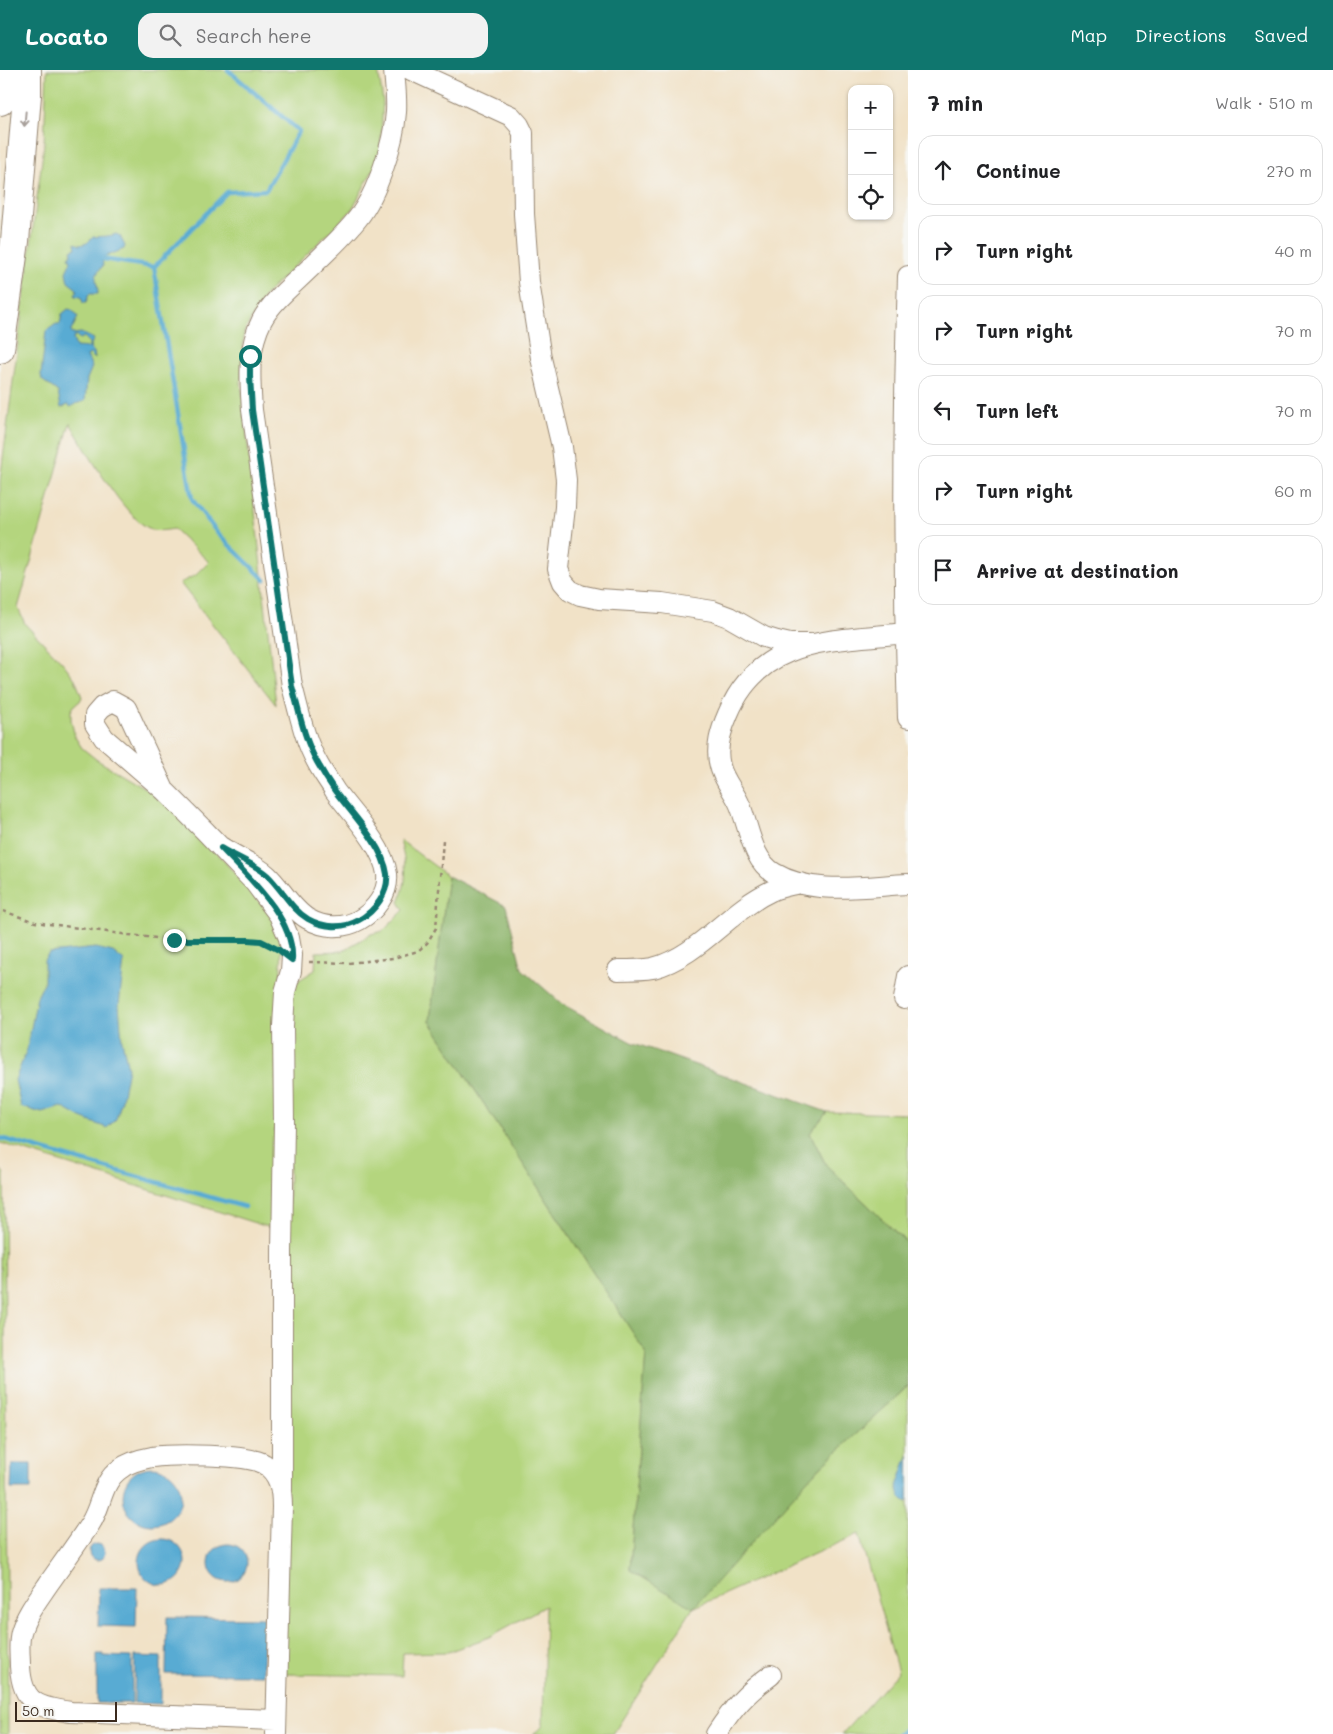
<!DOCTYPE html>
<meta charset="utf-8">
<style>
:root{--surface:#fff;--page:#f2f2f2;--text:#202124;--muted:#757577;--line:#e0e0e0;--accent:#0f766e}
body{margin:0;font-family:Mali,sans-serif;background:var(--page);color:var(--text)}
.controls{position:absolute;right:15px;top:15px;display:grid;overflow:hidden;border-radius:10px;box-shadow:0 1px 4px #0004}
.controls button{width:45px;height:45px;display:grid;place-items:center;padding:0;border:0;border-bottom:1px solid var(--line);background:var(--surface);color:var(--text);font:25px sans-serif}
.scale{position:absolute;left:15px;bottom:12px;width:102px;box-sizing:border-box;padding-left:5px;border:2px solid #3b2a1e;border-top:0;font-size:14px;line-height:18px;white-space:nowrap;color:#3b2a1e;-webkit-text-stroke:4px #f6f6f2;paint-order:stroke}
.stop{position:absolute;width:15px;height:15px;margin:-11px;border:4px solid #0f766e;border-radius:50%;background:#fff}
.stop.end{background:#0f766e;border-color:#fff;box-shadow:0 1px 5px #0008}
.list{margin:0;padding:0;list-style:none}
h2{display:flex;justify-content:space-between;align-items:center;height:65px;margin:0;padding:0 20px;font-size:21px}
h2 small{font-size:16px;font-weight:400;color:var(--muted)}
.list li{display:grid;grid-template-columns:32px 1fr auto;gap:15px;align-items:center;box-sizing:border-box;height:70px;margin:0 10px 10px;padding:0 10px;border:1px solid var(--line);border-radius:15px}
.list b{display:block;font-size:19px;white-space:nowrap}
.list em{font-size:16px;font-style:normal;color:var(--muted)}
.icon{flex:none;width:28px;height:28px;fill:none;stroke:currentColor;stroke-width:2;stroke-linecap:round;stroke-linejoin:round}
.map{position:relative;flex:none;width:908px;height:1664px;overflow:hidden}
header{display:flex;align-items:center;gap:30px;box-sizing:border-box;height:70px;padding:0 25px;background:var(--accent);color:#fff}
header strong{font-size:24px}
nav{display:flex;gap:28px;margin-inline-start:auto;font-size:18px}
.search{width:350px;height:45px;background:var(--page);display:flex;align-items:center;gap:12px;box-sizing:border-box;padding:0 18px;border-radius:15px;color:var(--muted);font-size:19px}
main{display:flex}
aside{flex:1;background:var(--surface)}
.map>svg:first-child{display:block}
.green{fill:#b4d57e;stroke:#78804e}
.forest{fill:#8fb66d;stroke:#657046}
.water{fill:#58abd3;stroke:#4a6a78;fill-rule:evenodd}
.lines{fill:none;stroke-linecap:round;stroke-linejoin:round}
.stream{stroke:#58abd3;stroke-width:4.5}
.minor-casing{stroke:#968672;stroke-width:22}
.highway-casing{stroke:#968672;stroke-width:30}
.path{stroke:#968672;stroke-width:2.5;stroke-dasharray:4 4;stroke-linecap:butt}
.minor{stroke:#fff;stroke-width:20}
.highway{stroke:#fff;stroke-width:28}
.oneway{stroke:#a79f9a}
.route{stroke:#0f766e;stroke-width:6}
</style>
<header>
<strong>Locato</strong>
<div class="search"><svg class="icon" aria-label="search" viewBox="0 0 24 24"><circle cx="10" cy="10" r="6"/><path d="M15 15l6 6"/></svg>Search here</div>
<nav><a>Map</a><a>Directions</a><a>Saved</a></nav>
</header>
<main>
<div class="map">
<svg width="908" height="1664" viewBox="0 0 908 1664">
<rect width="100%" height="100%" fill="#f6f6f2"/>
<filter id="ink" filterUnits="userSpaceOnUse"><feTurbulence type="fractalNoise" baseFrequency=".02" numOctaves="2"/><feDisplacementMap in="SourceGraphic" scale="10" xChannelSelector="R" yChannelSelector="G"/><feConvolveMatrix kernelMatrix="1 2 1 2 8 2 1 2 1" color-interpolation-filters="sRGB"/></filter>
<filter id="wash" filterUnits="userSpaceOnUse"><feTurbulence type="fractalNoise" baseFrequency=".0096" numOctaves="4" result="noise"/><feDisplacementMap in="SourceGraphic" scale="20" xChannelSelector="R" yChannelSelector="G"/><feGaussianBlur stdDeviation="1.12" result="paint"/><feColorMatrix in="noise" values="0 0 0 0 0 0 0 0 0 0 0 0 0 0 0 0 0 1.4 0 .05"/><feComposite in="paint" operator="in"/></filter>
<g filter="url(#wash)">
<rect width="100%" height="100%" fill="#f1e2c7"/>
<!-- green -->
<path class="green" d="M47,0H378L383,31L380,87L351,141L265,225L244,262L241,312L276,635L180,513L196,505L209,492L174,459C167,460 158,462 151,459C125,450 85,378 70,353L18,538L25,554L63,593L75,609L82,627L80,631L74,636L71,641V650L75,667L82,678L97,690L153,723L194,756L274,849L282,870L271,1158L0,1073V411L44,74Z
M400,770L448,806L430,951L646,1283L630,1500L813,1404L908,1316V1664H842L898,1602L859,1464L693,1538L613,1664H533L543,1656L545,1536L489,1567L448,1582L403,1583L402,1606L283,1604L291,924L296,912L315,900L316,882L342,881L371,864L383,861L404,840L399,832C409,805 406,797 400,770Z
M827,1042L908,1044V1174L826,1095L810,1063Z
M0,1098L4,1104L8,1664H0Z"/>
<!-- forest -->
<path class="forest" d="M448,806L506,836L522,899L562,934L631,972L827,1042L810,1063L826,1095L908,1174V1316L813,1404L693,1538L630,1500L646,1283L430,951Z"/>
<!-- water -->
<path class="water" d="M116,164L120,166L125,176L124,179L102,188L103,196C91,208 98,210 98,224H89L86,233H83L81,227L75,226L77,219L68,212L66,202L71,191L69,187L72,183L71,180L76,178L75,173L80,175L87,173L93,167C101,166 108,167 116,164Z
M68,239L72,240L78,247L71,261L72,264L81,263L94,269L91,274L90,279L94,282L95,289L90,284L87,286L92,297L87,309L85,331L75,334L71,337L68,335L61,338L58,322L42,310L41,305L46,261L56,254H60L62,244ZM75,265L80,269L84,267L89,272V278L76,277L73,269Z
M96,878L113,882L124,891L119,935L122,971L128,998L122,1030L116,1049L107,1058L81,1048L62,1037L42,1043L21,1037L15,1010L27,979L37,927L44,913V890L49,883Z
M908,1386V1431L907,1432L900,1427L897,1416Z
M12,1394H31V1419H11Z
M123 1426a29 29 0 1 1 58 0a29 29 0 1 1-58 0Z
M139 1492a23 23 0 1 1 46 0a23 23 0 1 1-46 0Z
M89 1482a8 8 0 1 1 16 0a8 8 0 1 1-16 0Z
M209 1493a19 19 0 1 1 38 0a19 19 0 1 1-38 0Z
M99,1518H137L136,1557L98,1556Z
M167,1547L264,1548L263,1605L166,1604Z
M97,1584H103V1586L132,1587V1633H97Z
M135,1586L161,1587V1634L134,1633Z"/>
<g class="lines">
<!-- stream -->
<path class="stream" d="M96,188L154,197
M154,197L192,429L218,464L265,510
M154,197L227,122L266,120L299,61L228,0
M0,1068L245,1137
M898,1664L908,1657"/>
</g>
</g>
<g filter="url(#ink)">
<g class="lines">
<!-- minor casing -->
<g class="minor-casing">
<path id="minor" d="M411,0L511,46L519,55L523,63L524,144L529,212L541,288L562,377L566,410L565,437L558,499L563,512L570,520L580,525L599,529L662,533L713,541L729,547L764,567L777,571L790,574H810
M908,206C903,353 903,501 908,648
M905,563C834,571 760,566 728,644C721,660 715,678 720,696C723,709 733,720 739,733C749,755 751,789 774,803C812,826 865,816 908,814
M164,720L126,638L113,631L102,637L95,645V654L104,668L164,720L205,761L255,813L279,845L289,868L292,885L291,901L285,922L283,956L284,1053L282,1182V1420
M221,777C236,787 253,793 267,805C281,818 291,839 308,849C324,858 343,859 359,850C375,841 389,823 387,804C383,775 352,744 335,721C329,711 322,702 317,692C304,669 299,641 292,616L252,340C250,308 247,279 262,250C272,231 295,213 311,197C327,181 344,166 358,148C377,124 394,73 396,42C397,28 395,14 394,0
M618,900C629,900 642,900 653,898C699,886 728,841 771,821C779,817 790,815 800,813
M904,929L908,906
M276,1664L282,1437C282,1420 280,1404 264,1394C247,1384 172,1384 152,1387C141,1389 129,1392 120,1399C101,1412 102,1436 90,1454C77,1474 63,1493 49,1513C39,1528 26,1544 21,1562C18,1573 20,1585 20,1596C22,1634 38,1637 71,1642L276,1650
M716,1664C734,1637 745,1624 771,1605"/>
</g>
<!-- highway casing -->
<g class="highway-casing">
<path id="highway" d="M0,31L1,0
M0,279L15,171L27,25V0"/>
</g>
<!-- path -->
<path class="path" d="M3,841L35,852L129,865L174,870H248L261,871L274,878
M309,892L349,893L393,888L418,881L427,873L436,858L443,770"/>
<!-- minor -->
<use href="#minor" class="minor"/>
<!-- highway -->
<use href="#highway" class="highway"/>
</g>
<!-- one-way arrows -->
<defs><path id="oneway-shaft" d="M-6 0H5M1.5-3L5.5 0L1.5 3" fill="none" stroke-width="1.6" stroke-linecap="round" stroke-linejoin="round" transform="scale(1.25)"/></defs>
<use class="oneway" href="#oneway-shaft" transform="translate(25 49) rotate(95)"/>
</g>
<g class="lines" filter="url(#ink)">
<!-- route -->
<path class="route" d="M174,870H248L261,871L279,880L292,890C295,848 247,806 221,778C236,787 253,793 267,805C281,818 291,839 308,849C324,858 343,859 359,850C375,841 389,823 387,804C383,775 352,744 335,721C328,711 322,701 317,692C304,669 299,641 292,616L252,340L250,306V286"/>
</g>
</svg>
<div class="controls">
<button>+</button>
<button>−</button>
<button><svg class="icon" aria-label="locate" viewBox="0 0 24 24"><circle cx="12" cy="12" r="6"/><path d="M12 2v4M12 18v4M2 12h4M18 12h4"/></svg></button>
</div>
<div class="scale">50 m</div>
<div class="stop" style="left:250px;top:286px"></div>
<div class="stop end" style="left:174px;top:870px"></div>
</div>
<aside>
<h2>7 min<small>Walk · 510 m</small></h2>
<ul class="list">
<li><svg class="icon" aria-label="ahead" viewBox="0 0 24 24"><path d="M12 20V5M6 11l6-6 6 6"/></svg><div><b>Continue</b></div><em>270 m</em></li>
<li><svg class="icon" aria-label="right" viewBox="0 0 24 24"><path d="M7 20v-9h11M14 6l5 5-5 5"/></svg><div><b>Turn right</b></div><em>40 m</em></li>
<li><svg class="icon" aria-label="right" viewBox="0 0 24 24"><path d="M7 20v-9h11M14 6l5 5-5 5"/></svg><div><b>Turn right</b></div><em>70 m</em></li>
<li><svg class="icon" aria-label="left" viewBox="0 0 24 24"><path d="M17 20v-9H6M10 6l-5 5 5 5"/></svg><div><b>Turn left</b></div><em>70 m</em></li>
<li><svg class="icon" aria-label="right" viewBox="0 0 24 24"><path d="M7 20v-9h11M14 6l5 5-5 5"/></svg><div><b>Turn right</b></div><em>60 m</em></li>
<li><svg class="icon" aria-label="arrive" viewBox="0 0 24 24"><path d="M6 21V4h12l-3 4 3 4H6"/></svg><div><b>Arrive at destination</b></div></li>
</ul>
</aside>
</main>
